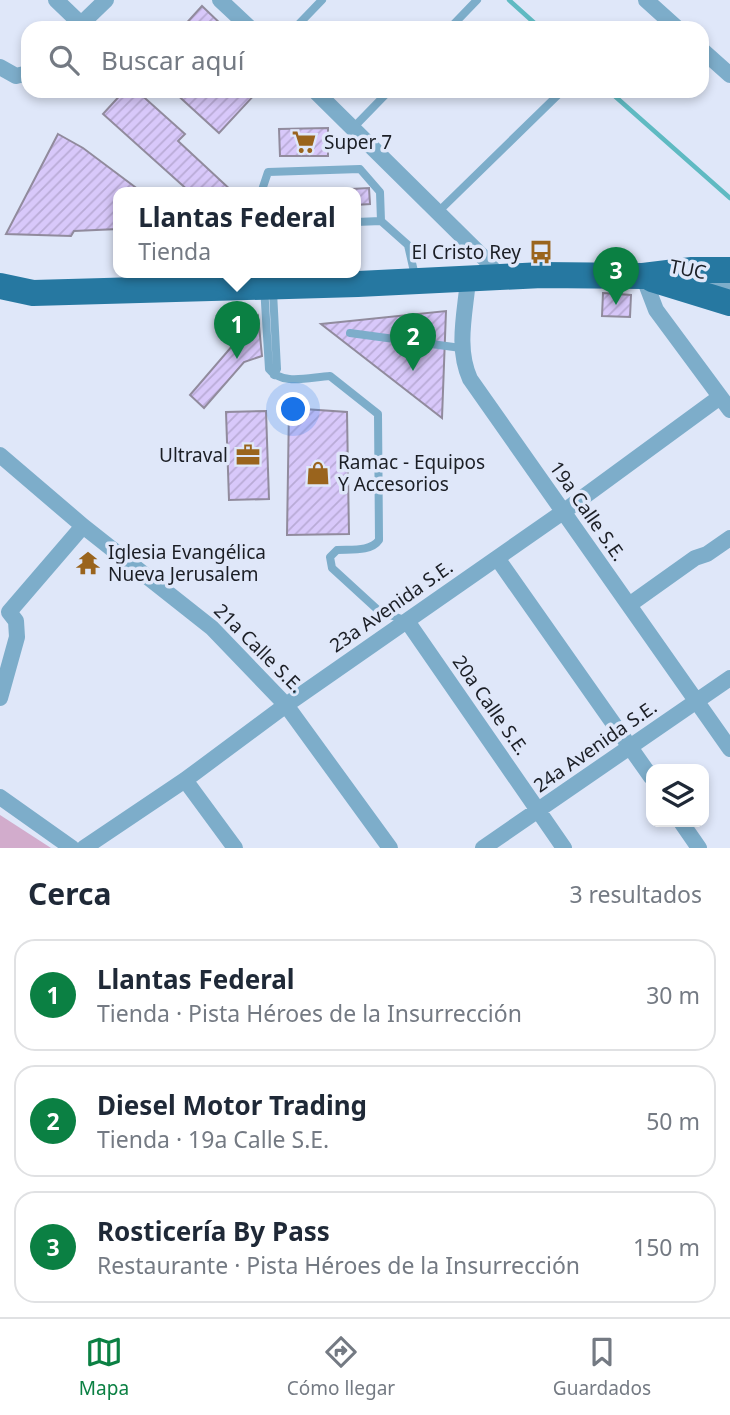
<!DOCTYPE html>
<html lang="es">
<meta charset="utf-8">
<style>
:root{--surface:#fff;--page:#f2f2f3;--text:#1f2937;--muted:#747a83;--line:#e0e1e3;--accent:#0b8043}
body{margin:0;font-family:"Noto Sans",sans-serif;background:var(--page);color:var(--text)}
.controls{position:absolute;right:21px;bottom:21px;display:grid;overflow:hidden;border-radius:14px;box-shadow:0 4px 10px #0003}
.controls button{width:63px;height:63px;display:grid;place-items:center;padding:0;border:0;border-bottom:2px solid var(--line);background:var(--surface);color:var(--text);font:35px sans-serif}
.you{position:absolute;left:294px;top:410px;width:24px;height:24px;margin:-18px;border:5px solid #fff;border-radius:50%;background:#1a73e8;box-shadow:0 0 0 10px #1a73e833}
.badge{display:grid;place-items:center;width:46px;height:46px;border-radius:50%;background:var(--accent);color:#fff;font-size:23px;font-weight:700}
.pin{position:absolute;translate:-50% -58px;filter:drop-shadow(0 2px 4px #0008)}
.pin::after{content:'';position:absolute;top:37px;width:24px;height:21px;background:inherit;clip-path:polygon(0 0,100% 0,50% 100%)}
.popup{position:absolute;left:113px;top:187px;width:248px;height:91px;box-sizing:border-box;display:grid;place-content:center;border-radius:14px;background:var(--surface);filter:drop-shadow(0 2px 5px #0005);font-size:23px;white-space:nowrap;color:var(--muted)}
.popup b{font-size:26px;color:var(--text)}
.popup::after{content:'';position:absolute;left:50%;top:100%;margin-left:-14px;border:14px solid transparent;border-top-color:var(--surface)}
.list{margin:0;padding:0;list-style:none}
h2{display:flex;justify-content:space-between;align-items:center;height:91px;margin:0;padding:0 28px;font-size:30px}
h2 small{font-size:23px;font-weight:400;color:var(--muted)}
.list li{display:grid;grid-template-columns:46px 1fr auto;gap:21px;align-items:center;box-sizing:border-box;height:112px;margin:0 14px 14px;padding:0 14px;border:2px solid var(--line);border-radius:21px}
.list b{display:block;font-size:26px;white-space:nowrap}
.list p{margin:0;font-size:23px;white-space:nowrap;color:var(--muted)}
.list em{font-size:23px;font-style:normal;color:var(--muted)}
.icon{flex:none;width:38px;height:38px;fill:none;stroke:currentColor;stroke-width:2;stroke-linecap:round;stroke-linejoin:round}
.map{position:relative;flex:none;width:730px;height:848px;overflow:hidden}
.search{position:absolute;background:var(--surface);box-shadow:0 4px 10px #0003;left:21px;right:21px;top:21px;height:77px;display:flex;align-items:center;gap:18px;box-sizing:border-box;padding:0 24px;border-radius:21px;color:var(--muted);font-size:26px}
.sheet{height:469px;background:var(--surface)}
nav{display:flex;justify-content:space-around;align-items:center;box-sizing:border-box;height:98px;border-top:2px solid var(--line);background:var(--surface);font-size:19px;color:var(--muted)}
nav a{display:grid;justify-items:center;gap:4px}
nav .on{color:var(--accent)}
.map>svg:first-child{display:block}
.green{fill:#d2accc}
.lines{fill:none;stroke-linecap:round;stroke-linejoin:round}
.stream{stroke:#5fbac2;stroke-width:4.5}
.building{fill:url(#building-hatch);stroke:#918b9d;stroke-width:2}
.lane{stroke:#7dadca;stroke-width:8}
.street{stroke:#7dadca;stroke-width:16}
.primary{stroke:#2678a1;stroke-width:26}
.labels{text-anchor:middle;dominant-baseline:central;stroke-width:7;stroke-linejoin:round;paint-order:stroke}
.poi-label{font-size:19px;fill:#1b1e25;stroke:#dfe7f9;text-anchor:start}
.street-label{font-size:19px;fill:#1b1e25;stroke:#dfe7f9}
</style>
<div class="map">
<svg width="730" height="848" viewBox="0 0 730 848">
<defs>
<pattern id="building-hatch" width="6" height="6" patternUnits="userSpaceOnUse" patternTransform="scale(1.75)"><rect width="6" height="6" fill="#d8c8fa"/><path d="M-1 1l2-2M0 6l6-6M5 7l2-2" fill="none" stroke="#b9abd6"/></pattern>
</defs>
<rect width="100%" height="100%" fill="#dfe7f9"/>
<!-- green -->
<path class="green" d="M0,815L51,848H0Z"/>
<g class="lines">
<!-- stream -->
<path class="stream" d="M509,0L540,28
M609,91L730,198"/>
</g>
<!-- building -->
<path class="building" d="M202,6L225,28H182Z
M124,91H137L185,134L178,141L234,193H191L103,114Z
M173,91H258L219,133Z
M328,128V156H280L279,129Z
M58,134L83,148L143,193H118V229L74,231L71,236L6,234Z
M369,188L370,204L356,205V193H274Z
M603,293L631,295L630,317L602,316Z
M446,311L442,418L321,324Z
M258,316L262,356L244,362L204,408L190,395Z
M289,408L347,412L349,534L287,535Z
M266,411L269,499L229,500L226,412Z"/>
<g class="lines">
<!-- lane -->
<path class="lane" d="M295,28L322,0
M450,28L477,0
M353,128L389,91
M261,193L268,172L360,169L380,192L381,221
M438,212L562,91
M356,222L381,221L408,245L415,276
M269,273L264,286L269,369C282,386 310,377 330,376L378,414L379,540C371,552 350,549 337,550L330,557L332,568L379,611L407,621
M702,283L730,286
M273,292L277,369L274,375
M350,333L461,348"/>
<!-- street -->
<path class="street" d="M56,0L81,24
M220,0L250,28
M646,0L677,28
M77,28L106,0
M702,50L730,75
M0,67L16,76L28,73
M315,91L486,260L492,268L494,279
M643,276L656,310L730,410
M468,280C465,314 456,348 470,379L730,749
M0,455L83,526L212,628L286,705L390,848
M497,558L651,777
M629,605L695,558L707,554L730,538
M9,612L83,526
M407,621L564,848
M0,698L17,637L16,621L9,612
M185,780L235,848
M0,797L72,848
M681,822L699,848
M84,848L185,780L286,705L563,512L720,397
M483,848L730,678"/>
<!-- primary -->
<path class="primary" d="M652,279L730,303
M0,286L33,293L358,284L542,275L643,276L692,270H730"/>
</g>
<!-- icons -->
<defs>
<g id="supermarket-bare" transform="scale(1.89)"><path d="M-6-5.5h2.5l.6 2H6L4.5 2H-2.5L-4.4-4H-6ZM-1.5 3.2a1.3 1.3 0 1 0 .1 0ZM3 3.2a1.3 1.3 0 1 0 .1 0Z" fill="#9a641d" stroke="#dfe7f9" stroke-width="2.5" paint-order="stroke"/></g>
<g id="bus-bare" transform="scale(1.89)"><path d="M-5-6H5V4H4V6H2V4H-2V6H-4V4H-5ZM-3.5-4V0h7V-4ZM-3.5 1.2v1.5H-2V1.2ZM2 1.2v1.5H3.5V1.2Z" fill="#9a641d" stroke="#dfe7f9" stroke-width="2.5" paint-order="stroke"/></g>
<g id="office-bare" transform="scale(1.89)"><path d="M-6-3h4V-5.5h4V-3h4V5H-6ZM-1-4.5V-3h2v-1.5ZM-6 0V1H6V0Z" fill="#9a641d" stroke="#dfe7f9" stroke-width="2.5" paint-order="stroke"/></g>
<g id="shop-bare" transform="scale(1.89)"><path d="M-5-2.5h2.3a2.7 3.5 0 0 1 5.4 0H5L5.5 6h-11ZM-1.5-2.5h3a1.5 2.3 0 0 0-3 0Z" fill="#9a641d" stroke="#dfe7f9" stroke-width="2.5" paint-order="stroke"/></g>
<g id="temple-bare" transform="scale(1.89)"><path d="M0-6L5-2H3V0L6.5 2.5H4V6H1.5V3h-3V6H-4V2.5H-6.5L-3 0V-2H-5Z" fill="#9a641d" stroke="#dfe7f9" stroke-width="2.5" paint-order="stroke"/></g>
</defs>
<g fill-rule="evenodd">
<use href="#supermarket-bare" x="304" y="142"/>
<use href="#bus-bare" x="541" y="252"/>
<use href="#office-bare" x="248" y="455"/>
<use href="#shop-bare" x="318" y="473"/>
<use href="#temple-bare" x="88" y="563"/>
</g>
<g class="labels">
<!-- poi labels -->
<g class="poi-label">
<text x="324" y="142">Super 7</text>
<text x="521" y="252" text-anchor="end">El Cristo Rey</text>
<text x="228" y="455" text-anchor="end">Ultraval</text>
<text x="338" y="462">Ramac - Equipos<tspan x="338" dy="22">Y Accesorios</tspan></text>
<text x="108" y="552">Iglesia Evangélica<tspan x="108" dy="22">Nueva Jerusalem</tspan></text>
</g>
<!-- street labels -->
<g class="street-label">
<text transform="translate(688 269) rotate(11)">TUC</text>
<text transform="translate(588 511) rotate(55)">19a Calle S.E.</text>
<text transform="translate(391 606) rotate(-35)">23a Avenida S.E.</text>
<text transform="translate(259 648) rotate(45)">21a Calle S.E.</text>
<text transform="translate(491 705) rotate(55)">20a Calle S.E.</text>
<text transform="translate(595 746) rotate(-35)">24a Avenida S.E.</text>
</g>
</g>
</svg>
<div class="controls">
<button><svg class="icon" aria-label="layers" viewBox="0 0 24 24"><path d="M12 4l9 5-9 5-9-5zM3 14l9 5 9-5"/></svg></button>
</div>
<div class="you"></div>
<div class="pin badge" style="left:237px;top:359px">1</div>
<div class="popup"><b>Llantas Federal</b>Tienda</div>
<div class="pin badge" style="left:413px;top:371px">2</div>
<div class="pin badge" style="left:616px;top:305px">3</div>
<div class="search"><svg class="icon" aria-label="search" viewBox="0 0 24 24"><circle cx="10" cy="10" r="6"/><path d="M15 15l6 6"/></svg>Buscar aquí</div>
</div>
<section class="sheet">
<h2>Cerca<small>3 resultados</small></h2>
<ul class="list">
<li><span class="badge">1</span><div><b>Llantas Federal</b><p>Tienda · Pista Héroes de la Insurrección</p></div><em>30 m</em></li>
<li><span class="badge">2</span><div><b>Diesel Motor Trading</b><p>Tienda · 19a Calle S.E.</p></div><em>50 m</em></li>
<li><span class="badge">3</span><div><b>Rosticería By Pass</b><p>Restaurante · Pista Héroes de la Insurrección</p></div><em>150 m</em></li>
</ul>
</section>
<nav>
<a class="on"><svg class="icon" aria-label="map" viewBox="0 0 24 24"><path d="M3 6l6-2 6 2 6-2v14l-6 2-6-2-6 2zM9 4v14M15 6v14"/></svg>Mapa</a>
<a><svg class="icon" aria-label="directions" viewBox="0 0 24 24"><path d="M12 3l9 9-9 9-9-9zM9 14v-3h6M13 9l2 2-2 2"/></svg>Cómo llegar</a>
<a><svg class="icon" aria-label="saved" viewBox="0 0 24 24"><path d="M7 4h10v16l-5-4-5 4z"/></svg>Guardados</a>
</nav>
